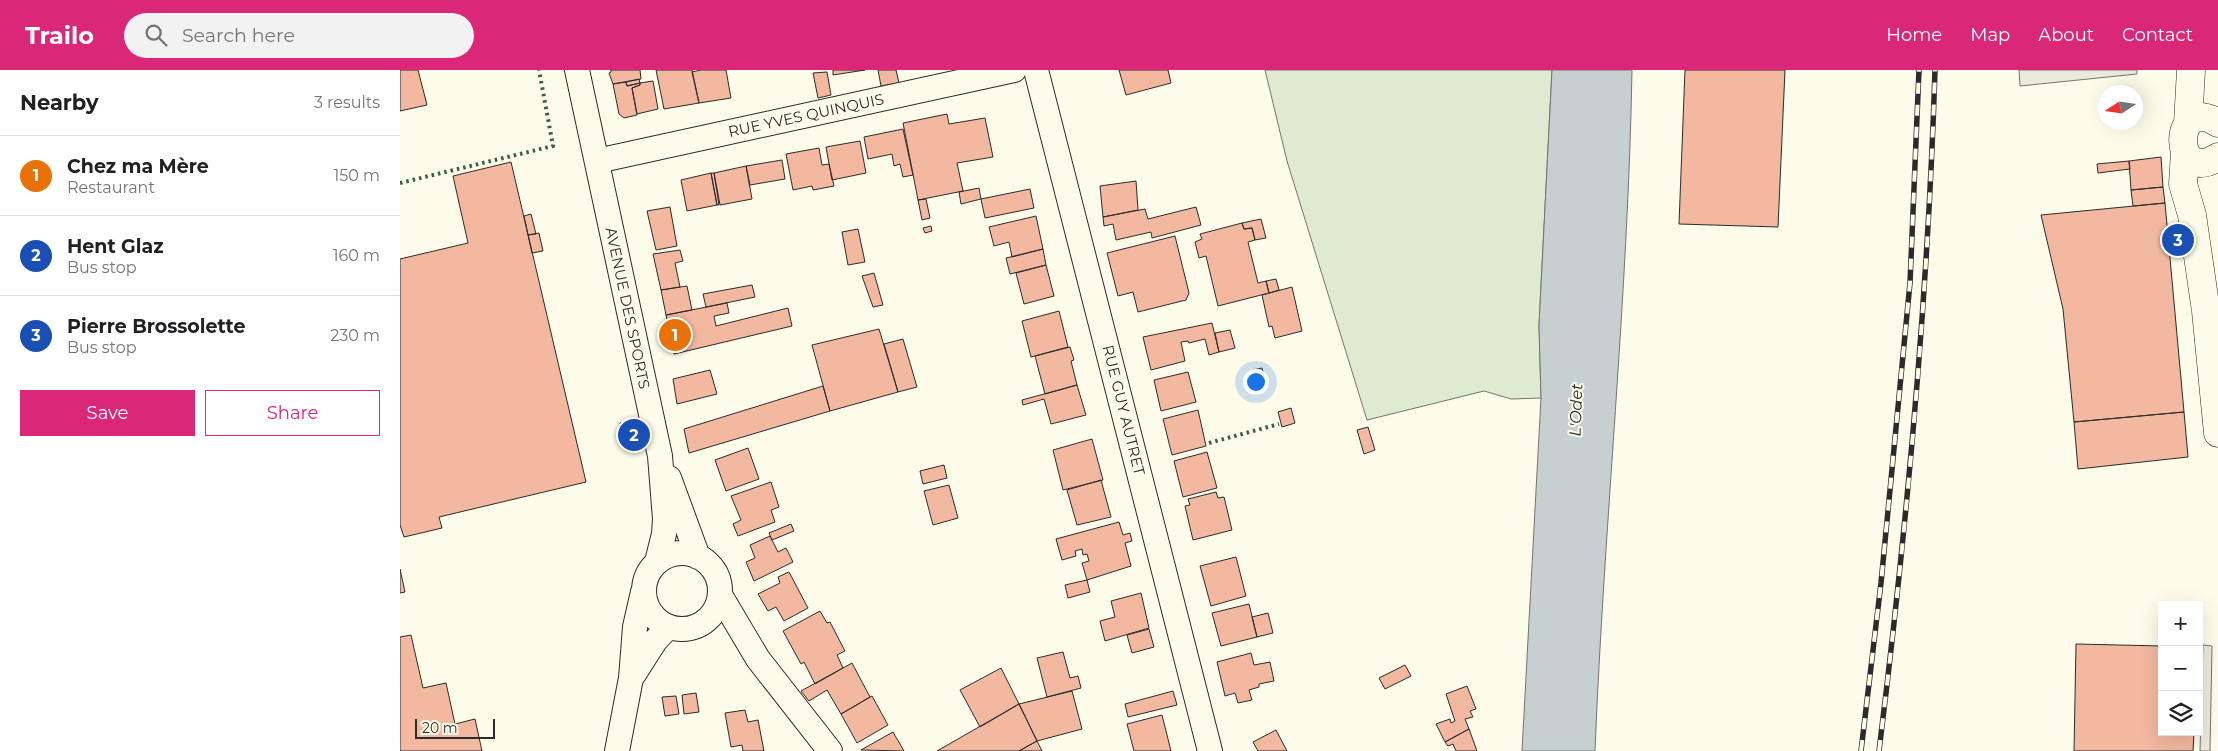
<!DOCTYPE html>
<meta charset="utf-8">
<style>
:root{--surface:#fff;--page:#f2f2f2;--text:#202124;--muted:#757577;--line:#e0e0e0;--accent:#db2777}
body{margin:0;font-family:Montserrat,sans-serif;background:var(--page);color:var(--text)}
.controls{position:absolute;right:15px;bottom:15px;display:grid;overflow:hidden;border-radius:0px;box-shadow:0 5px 20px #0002}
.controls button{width:45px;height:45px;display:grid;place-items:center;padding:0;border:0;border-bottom:1px solid var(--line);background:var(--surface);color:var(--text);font:25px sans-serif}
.compass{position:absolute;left:1698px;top:15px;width:45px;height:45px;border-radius:50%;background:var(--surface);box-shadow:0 5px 20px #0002;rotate:258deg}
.scale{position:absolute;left:15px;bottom:12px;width:80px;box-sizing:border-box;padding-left:5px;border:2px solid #2b2b2b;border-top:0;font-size:14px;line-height:18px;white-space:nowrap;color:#2b2b2b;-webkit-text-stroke:4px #fdfbea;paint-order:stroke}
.you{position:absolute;left:855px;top:311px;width:18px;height:18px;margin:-12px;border:4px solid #fff;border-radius:50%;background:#1a73e8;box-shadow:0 0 0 8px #1a73e833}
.badge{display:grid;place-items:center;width:32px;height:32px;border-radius:50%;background:var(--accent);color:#fff;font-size:16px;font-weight:700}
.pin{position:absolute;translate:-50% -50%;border:2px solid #fff;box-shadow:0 1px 5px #0006}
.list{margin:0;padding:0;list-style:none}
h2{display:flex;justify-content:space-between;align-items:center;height:65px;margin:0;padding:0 20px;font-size:21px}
h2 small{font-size:16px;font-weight:400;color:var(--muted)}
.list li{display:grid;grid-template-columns:32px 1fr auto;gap:15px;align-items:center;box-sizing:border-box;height:80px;padding:0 20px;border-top:1px solid var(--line)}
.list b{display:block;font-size:19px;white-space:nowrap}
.list p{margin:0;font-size:16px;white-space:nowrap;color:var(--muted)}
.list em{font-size:16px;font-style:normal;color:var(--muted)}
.actions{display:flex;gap:10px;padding:15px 20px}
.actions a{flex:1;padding:11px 0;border:1px solid var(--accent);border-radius:0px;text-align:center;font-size:18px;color:var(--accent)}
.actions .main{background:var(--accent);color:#fff}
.icon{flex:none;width:28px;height:28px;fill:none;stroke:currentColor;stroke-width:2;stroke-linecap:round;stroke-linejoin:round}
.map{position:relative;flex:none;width:1818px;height:681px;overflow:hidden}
header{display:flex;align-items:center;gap:30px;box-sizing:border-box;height:70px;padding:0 25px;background:var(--accent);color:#fff}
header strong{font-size:24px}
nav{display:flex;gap:28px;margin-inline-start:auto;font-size:18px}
.search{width:350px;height:45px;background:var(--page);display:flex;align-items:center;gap:12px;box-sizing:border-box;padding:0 18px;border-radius:28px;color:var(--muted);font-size:19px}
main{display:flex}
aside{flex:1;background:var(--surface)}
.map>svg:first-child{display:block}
.green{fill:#deebd1;stroke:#74746e}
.parking{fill:#eceadb;stroke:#74746e}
.water{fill:#c7d0d0;stroke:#74746e}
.building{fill:#f2b8a0;stroke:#2b2b2b}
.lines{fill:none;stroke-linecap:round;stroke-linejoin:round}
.minor-casing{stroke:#2b2b2b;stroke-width:26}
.secondary-casing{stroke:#2b2b2b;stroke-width:29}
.minor{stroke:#fdfbea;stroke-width:24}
.secondary{stroke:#fdfbea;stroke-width:28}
.rail-casing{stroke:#2b2b2b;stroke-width:5.5}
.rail{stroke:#fdfbea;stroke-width:4;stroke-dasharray:11;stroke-linecap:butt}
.hedge{stroke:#34623c;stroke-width:4;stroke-dasharray:2.5 4;stroke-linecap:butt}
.labels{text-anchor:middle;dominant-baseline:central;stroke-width:4;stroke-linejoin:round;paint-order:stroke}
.street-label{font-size:15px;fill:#2b2b2b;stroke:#fdfbea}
.water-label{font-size:16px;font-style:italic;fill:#2b2b2b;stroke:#fdfbea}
</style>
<header>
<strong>Trailo</strong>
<div class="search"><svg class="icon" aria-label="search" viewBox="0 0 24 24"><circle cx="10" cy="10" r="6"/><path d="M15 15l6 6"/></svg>Search here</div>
<nav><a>Home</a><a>Map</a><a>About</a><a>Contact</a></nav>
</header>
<main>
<aside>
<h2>Nearby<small>3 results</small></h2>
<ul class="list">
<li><span class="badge" style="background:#e8710a">1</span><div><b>Chez ma Mère</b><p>Restaurant</p></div><em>150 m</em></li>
<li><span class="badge" style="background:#1a4fb4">2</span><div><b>Hent Glaz</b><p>Bus stop</p></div><em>160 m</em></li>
<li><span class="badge" style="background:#1a4fb4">3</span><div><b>Pierre Brossolette</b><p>Bus stop</p></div><em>230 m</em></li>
</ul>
<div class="actions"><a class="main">Save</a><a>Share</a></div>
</aside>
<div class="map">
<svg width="1818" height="681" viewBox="0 0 1818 681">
<rect width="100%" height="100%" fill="#fdfbea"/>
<!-- green -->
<path class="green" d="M865,0H1152L1139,255L1141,328L1111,329L1084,321L967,350L887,91Z"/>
<!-- parking -->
<path class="parking" d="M1619,0H1737V4L1620,16Z
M1803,575L1812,576L1810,681H1800Z"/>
<!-- water -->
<path class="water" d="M1152,0H1232C1228,227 1204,454 1195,681H1122L1141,328L1139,255Z"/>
<!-- building -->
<path class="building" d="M0,0H18L27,35L0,41Z
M211,0H240L241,9L213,14L209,3L211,2Z
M256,0H292L299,33L264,39Z
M301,0H326L331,28L299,33L292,2Z
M433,0H465L433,5Z
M478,0H496L499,13L481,16Z
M719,0H768L771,13L726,25Z
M1285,0H1385L1378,157L1279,154Z
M427,2L431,25L418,28L413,3Z
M239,9L240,13L227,16L226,12Z
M253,11L258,39L237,44L232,18L240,15V13Z
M226,12L227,16L240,13V15L232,18L237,45L224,48L219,44L213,14Z
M547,44L549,54L585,48L593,87L557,93L563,121L518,130L503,53Z
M503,59L513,105L503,107L500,94L494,96L492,84L468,89L464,67Z
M460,71L466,103L432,110L426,77Z
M419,78L422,95L429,94L434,116L413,120L412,116L393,120L386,84Z
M1761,87L1763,117L1731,120L1729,91Z
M382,90L385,109L350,115L346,96Z
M1729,91L1730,99L1698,103L1697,94Z
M111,92L186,412L39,447L42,458L4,467L0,455V189L68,173L53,106Z
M346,96L352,129L320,135L314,103Z
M311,103L317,135L287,141L281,110Z
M311,103H314L319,135H317Z
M736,111L738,140L703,147L700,116Z
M1763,117L1765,133L1733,136L1731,120Z
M579,118L581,129L561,134L559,122Z
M630,119L634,138L585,148L581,129Z
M526,129L530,148L522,150L518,130Z
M1765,133L1784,342L1674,352L1663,239L1641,145Z
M270,137L277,176L256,180L247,141Z
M796,137L801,155L752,168L751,162L716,170L713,154L704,156L703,147L745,139L748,149Z
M131,144L136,164L128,165L124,146Z
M636,146L643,179L612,187L609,172L594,176L589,157Z
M861,149L866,168L855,170L852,158L844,159L842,153Z
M842,153L844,159L852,158L855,170L848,172L858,213L866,211L869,223L818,236L806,186L799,188L795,172L802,169L800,164Z
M531,156L532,161L525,163L523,158Z
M458,159L465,192L448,195L442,162Z
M139,163L143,181L132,183L128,165Z
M775,166L789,223L786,230L738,242L733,222L718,226L707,183Z
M643,179L646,195L610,204L606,188Z
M280,180L283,191L275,193L280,217L261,220L253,184Z
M646,195L654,226L624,234L616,203Z
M474,203L483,235L473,237L462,206Z
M876,209L879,220L869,223L866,211Z
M352,215L355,227L306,237L303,224Z
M287,216L292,240L266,245L261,220Z
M892,217L902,261L875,268L872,256L869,257L862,225Z
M327,233L329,243L314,246L316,256L388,238L392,256L274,284L266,245Z
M659,241L668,277L631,287L622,251Z
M812,253L819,282L809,285L805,269L789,273L788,271L781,272L785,291L751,300L743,267Z
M479,259L498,322L430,341L412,275Z
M830,260L835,278L819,282L815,263Z
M503,269L517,317L498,322L484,274Z
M670,277L674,290L671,291L677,315L645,324L635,286Z
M862,298L867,318L858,321L853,300Z
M310,300L317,324L277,334L273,309Z
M788,302L796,332L761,341L754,310Z
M677,315L686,345L651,354L644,329L623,335L622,330Z
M423,316L430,341L289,383L284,359Z
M891,338L895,353L882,357L878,342Z
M798,340L806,376L772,385L763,349Z
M1784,342L1788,387L1678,399L1674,352Z
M226,352L230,368L223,370L220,353Z
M968,357L975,380L964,384L957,360Z
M692,369L703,410L663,420L653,380Z
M348,378L359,409L326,421L315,390Z
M807,382L817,418L783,427L774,391Z
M544,395L547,408L523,414L520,401Z
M701,410L711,447L677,455L667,420Z
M371,412L379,437L371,440L375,452L338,466L333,454L341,450L331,426Z
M549,415L558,448L533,455L524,421Z
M816,422L818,428L824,427L832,460L793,470L785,436L790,435L788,429Z
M719,452L723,465L730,463L732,471L725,473L731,496L687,510L682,493L689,491L687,484L683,485L682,479L675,481L676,486L662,490L656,469Z
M391,454L394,461L372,470L369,463Z
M370,466L378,482L386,478L393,492L354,511L346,492L355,488L350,475Z
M836,487L846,526L811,536L800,496Z
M0,499L5,522L0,523Z
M389,502L408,538L384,551L376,537L368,541L358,524L380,513L378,507Z
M687,510L690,522L668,528L665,515Z
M741,523L749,558L705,571L700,551L715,547L711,531Z
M849,534L857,567L821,576L812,543Z
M420,541L427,553L430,552L445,581L437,585L443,598L415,614L404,592L401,594L383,561Z
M868,543L873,563L857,567L852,547Z
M749,559L754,577L732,583L727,565Z
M11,565L23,618L46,613L55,654L75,649L82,681H0V567Z
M1676,574L1762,576V662H1794L1793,681H1674Z
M663,582L670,608L678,606L681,618L647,627L637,588Z
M851,583L854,595L870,592L874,611L859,614V617L849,620L852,630L838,633L835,623L825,626L817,592Z
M452,593L470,627L441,644L427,620L409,631L401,621Z
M1005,595L1011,606L985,619L979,608Z
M601,598L619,634L580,657L560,620Z
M1067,616L1076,639L1070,641L1073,647L1065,649L1069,659L1045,672L1036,654L1050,649L1051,653L1055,651L1046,624Z
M672,621L682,659L637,671L619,634Z
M773,621L777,635L728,647L725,634Z
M296,623L299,642L284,644L282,625Z
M276,626L279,644L265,646L262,627Z
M472,626L488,655L457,673L441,644Z
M619,634L637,671L619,681H537Z
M345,640L348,652L358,650L364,681H343L342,675L331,677L325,643Z
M762,645L771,681H734L727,654Z
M1069,659L1077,681H1056L1053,674L1048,676L1045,672Z
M876,660L887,681H858L853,672Z
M493,662L504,681L461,680Z
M637,671L642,681H619Z"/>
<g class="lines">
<!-- minor casing -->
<g class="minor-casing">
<path id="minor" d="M177,0L260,386L265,449L264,464L257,492
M636,0L810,681
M197,91L614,0
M269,408L298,487
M244 521a38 38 0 1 1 76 0a38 38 0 1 1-76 0Z
M320,525L358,589L430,681
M234,604L255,571L268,557
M217,681L231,608L235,557L243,522"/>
</g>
<!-- secondary casing -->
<g class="secondary-casing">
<path id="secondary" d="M1818,53C1772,23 1771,117 1818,87
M1788,54L1791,0
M1785,82L1783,114L1792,145L1806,241L1818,363"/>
</g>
<!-- minor -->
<use href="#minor" class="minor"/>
<!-- secondary -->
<use href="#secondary" class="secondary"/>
<!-- rail casing -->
<g class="rail-casing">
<path id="rail" d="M1461,681L1481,513L1510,213L1519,0
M1479,681C1507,455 1528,228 1535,0"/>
</g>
<!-- rail -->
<use href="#rail" class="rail"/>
<!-- hedge -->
<path class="hedge" d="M0,113L153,76L139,0
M809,373L879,354"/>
</g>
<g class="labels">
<!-- street labels -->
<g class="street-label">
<text transform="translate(406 45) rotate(-12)">RUE YVES QUINQUIS</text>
<text transform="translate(228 238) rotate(78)">AVENUE DES SPORTS</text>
<text transform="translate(724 340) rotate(76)">RUE GUY AUTRET</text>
</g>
<!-- water labels -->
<g class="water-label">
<text transform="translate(1176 340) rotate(-88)">L'Odet</text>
</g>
</g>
</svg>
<div class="controls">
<button>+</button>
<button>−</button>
<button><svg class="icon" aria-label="layers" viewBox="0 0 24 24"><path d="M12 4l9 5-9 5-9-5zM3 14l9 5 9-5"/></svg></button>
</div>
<svg class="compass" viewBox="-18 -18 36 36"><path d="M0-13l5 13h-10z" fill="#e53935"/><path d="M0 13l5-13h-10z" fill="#757577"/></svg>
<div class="scale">20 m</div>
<div class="you"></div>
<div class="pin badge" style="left:275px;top:265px;background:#e8710a">1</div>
<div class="pin badge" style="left:234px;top:365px;background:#1a4fb4">2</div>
<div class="pin badge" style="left:1778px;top:170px;background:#1a4fb4">3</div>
</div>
</main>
